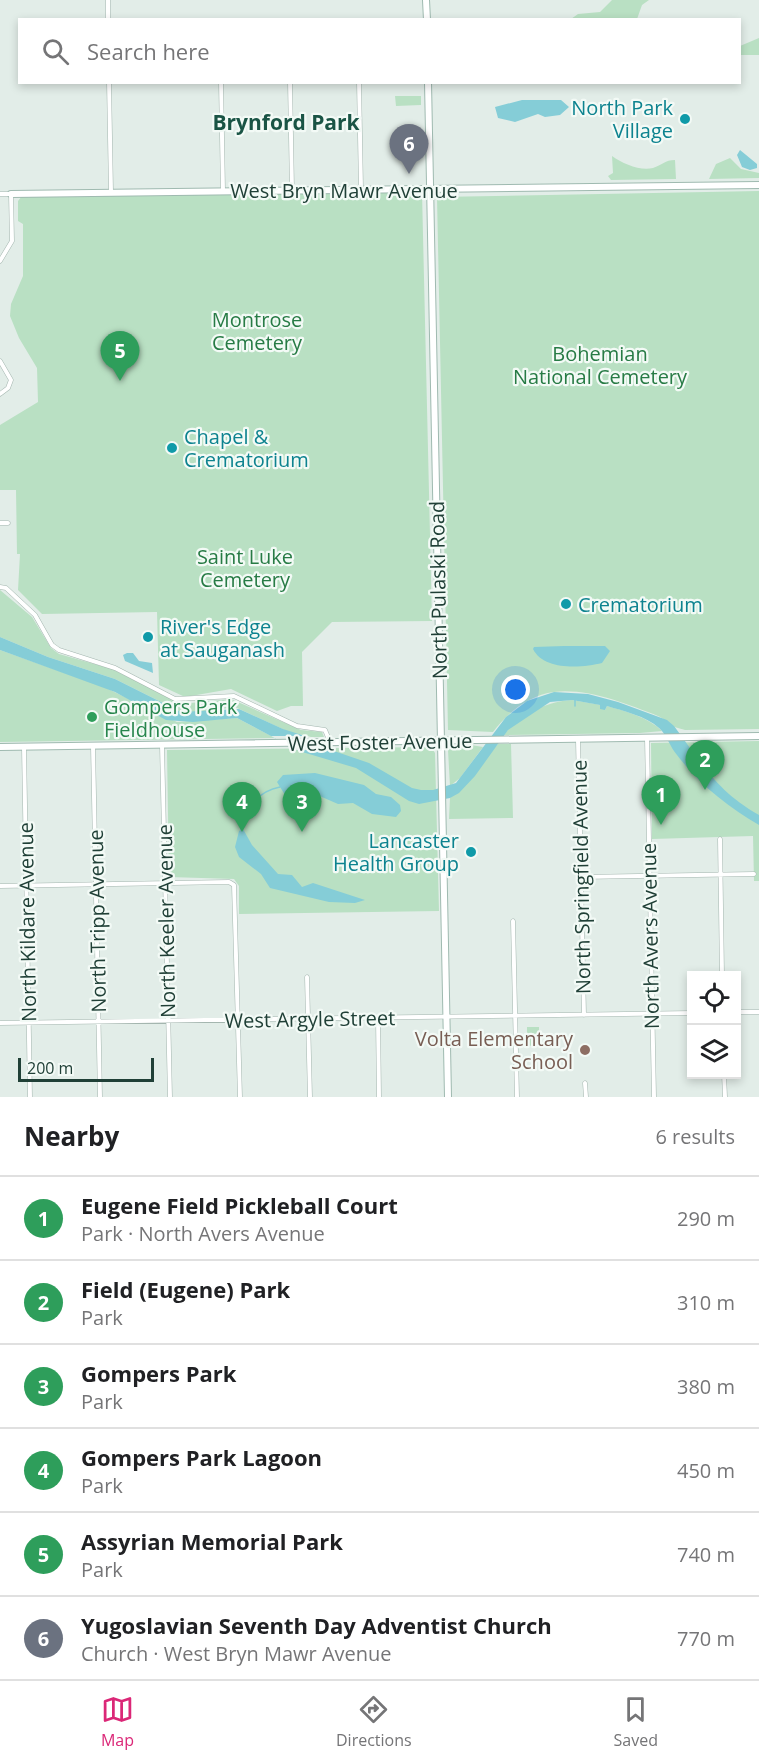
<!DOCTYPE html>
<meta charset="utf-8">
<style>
:root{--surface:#fff;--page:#f2f2f2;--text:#202124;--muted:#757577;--line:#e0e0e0;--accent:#db2777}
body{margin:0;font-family:"Open Sans",sans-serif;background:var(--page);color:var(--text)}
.controls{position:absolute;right:18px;bottom:18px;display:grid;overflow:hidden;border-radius:0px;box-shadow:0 3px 9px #0003}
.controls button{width:54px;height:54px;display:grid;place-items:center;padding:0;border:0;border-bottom:2px solid var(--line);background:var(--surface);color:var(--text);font:30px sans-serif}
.scale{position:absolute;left:18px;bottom:15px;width:136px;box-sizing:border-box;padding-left:6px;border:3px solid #204037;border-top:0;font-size:16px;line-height:21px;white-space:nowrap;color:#204037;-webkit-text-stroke:4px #f3faf6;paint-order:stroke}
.you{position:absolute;left:516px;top:690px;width:21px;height:21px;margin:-15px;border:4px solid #fff;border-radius:50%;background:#1a73e8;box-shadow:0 0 0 9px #1a73e833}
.badge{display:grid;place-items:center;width:39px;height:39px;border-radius:50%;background:var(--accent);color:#fff;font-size:20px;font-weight:700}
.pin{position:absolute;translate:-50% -50px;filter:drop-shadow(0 2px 3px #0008)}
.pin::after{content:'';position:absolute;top:32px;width:21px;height:18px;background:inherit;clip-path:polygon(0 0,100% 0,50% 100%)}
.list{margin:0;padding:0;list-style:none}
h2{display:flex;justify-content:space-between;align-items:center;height:78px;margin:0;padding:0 24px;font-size:26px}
h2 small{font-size:20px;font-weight:400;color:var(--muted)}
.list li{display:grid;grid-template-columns:39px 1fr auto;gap:18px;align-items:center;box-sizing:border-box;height:84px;padding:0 24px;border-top:2px solid var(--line)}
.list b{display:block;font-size:22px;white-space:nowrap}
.list p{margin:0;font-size:20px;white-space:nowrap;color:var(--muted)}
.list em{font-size:20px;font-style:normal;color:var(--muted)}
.icon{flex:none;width:33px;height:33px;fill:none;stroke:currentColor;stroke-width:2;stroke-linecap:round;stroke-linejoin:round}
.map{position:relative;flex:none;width:759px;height:1097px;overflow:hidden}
.search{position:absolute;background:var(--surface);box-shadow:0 3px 9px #0003;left:18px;right:18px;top:18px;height:66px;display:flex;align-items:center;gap:15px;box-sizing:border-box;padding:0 21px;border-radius:0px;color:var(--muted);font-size:22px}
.sheet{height:582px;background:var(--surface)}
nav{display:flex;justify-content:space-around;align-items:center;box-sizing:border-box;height:84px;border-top:2px solid var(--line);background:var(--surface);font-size:16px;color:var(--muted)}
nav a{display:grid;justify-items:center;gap:3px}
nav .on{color:var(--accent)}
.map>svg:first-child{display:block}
.green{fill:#b9e0c3}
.water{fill:#85cdd7}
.pier{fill:#e2ede8}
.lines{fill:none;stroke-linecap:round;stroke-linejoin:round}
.stream{stroke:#85cdd7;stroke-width:1.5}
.street-casing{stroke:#a4b6af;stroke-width:5}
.secondary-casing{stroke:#9fbab0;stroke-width:8}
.street{stroke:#fff;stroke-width:4}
.secondary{stroke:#fff;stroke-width:6}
.culture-dot{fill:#0f9aa8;stroke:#f3faf6;stroke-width:2}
.leisure-dot{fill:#2e9e5b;stroke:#f3faf6;stroke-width:2}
.education-dot{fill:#8d6e63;stroke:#f3faf6;stroke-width:2}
.labels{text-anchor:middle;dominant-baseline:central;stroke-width:4.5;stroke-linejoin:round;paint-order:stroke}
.culture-label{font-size:20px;fill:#0d838f;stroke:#f3faf6;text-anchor:start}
.street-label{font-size:20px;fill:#204037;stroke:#f3faf6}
.park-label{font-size:20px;fill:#277b45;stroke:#f3faf6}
.leisure-label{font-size:20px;fill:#27864d;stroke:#f3faf6;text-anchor:start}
.education-label{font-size:20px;fill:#785e54;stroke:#f3faf6;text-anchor:end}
.neighbourhood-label{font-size:21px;font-weight:bold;fill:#1a5445;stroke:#f3faf6}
</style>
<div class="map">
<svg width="759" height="1097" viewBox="0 0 759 1097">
<rect width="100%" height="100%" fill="#e2ede8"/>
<!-- green -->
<path class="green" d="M612,0H649L642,5L637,19H571L578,14L600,12Z
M759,38V55H740V46Z
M395,96H421V105L396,106Z
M612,156C623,164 640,171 653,168C662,165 665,160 675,160L676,179L611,180L608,176L613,173Z
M730,158L741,169L759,173V178L709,179L716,164Z
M385,191L422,192L432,621L332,622L302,652L303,706H291L277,711L231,689L185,697L159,685L157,612L42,614L18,590L20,554H17L16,490H0V425L38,402L37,368L19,338L10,316L11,304L23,276V224L18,221V201L22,196Z
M759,191V729L685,730C683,729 680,729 678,728C671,727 665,719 658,716C627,704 588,688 554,692C529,695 507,713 493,732L448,730L437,197Z
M0,590L32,617L51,648L59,654L112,669L181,704L231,699L301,730L322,732L324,737H311L289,732L235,707L195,713L181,712L115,679L48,657L0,637Z
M0,650L104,687L177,722L237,718L275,738L0,742Z
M572,700L601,705L605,710L607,706C625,711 648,717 662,731L640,733L504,735C516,715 549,701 572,700Z
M759,741V881H754L753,836L652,839L651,743Z
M498,744H511L513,818L449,819L450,798Z
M471,745L483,747L460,778L450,786L448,750L454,746Z
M431,747L435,753L439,911L239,914V886L234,879L169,877L167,750Z
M527,1027H539V1045L527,1046Z"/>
<!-- water -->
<path class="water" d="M522,100H561L569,107L560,115L545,117L538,114L515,122L498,118L495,107Z
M740,150L757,164V168L750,170L742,167L737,155Z
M0,637L48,657L115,679L181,712L239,709L283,729L305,736L331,750L369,763L412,788L421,790H433L456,783L506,717L527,701L554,692L588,694L618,702L667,720L674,726C702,763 715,790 759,815V825C729,808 698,783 677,755C670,747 667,735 659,728C646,716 623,711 607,706L605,710L600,709V705L572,700L550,702L508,730L475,776L459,793L450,798L419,804L409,801L356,768L299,751L237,718L193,722L166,720L115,692L0,650Z
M564,646H605L610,651L602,663C582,668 544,671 533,649L534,647Z
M127,653H133L139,661L152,663L153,673L125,661L123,655Z
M315,773L364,785L376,794L391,797L400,805L401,811L396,817L372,814L353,803L338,804L315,794L285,795L277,782L283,775Z
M243,829L252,845L278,874L292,875L302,887L313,883L365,900L355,903L329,902L270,888L261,874L239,857L235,847L239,831Z"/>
<!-- pier -->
<path class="pier" d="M271,736H308L332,750H295Z"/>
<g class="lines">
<!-- stream -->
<path class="stream" d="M575,706V698
M241,829C244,808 259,791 280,787"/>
<!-- street casing -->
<g class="street-casing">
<path id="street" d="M108,0V20
M109,82L111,192
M221,82L223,191
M290,82L292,190
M359,82L361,189
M0,194H11L12,241L0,261
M0,361L11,380L8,388L0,394
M0,523H8
M0,587L6,588L35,615L52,645L59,650L115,668L175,699L234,696L297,726L325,730L330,742
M647,738L654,1097
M578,740L584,1015
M162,745L170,1097
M93,746L100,1097
M24,747L30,1097
M720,839L722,975
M581,877L754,874
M0,886L229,882L234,885L240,1097
M513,921L517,1097
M307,977L310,1097
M736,1012H759
M378,1018L379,1097
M0,1023L692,1013
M724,1074L725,1097
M585,1083L586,1097"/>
</g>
<!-- secondary casing -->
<g class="secondary-casing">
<path id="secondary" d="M426,0L427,20
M428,82L448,1097
M11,194L759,185
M0,747L759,736"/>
</g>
<!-- street -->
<use href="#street" class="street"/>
<!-- secondary -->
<use href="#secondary" class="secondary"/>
</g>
<!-- markers -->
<g class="culture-dot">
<circle cx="685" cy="119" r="6"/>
<circle cx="172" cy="448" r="6"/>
<circle cx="566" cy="604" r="6"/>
<circle cx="148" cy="637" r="6"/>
<circle cx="471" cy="852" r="6"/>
</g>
<circle class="leisure-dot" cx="92" cy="717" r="6"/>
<circle class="education-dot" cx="585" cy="1050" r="6"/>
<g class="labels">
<!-- culture labels -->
<g class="culture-label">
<text x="673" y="107" text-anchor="end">North Park<tspan x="673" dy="23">Village</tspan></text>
<text x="184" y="436">Chapel &amp;<tspan x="184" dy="23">Crematorium</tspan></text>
<text x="578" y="604">Crematorium</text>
<text x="160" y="626">River's Edge<tspan x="160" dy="23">at Sauganash</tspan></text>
<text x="459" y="840" text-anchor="end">Lancaster<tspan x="459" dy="23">Health Group</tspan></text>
</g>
<!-- street labels -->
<g class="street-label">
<text x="344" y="190">West Bryn Mawr Avenue</text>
<text transform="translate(438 590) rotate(-91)">North Pulaski Road</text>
<text transform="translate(380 742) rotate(-1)">West Foster Avenue</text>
<text transform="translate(581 877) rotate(-91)">North Springfield Avenue</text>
<text transform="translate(97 921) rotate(-91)">North Tripp Avenue</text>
<text transform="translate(166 921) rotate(-91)">North Keeler Avenue</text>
<text transform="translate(27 922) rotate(-91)">North Kildare Avenue</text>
<text transform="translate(650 936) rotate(-91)">North Avers Avenue</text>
<text transform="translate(310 1019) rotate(-1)">West Argyle Street</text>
</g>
<!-- park labels -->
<g class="park-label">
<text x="257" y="319">Montrose<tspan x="257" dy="23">Cemetery</tspan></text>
<text x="600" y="353">Bohemian<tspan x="600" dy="23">National Cemetery</tspan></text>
<text x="245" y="556">Saint Luke<tspan x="245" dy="23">Cemetery</tspan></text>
</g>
<!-- leisure labels -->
<g class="leisure-label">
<text x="104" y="706">Gompers Park<tspan x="104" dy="23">Fieldhouse</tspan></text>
</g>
<!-- education labels -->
<g class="education-label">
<text x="573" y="1038">Volta Elementary<tspan x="573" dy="23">School</tspan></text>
</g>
<!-- neighbourhood labels -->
<g class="neighbourhood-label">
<text x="286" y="122">Brynford Park</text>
</g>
</g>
</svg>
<div class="controls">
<button><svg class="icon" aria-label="locate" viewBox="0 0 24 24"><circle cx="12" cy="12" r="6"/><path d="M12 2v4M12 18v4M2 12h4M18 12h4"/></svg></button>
<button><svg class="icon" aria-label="layers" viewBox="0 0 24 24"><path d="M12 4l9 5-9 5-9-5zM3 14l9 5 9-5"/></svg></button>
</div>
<div class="scale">200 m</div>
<div class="you"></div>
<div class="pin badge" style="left:661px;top:825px;background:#2e9e5b">1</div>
<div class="pin badge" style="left:705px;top:790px;background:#2e9e5b">2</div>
<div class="pin badge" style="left:302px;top:832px;background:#2e9e5b">3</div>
<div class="pin badge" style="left:242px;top:832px;background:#2e9e5b">4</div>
<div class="pin badge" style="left:120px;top:381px;background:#2e9e5b">5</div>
<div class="pin badge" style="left:409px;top:174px;background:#6b7280">6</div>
<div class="search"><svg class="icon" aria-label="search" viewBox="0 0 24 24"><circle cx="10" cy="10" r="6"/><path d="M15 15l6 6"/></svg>Search here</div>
</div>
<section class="sheet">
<h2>Nearby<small>6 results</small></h2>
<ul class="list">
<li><span class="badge" style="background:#2e9e5b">1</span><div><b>Eugene Field Pickleball Court</b><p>Park · North Avers Avenue</p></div><em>290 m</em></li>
<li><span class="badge" style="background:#2e9e5b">2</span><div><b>Field (Eugene) Park</b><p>Park</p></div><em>310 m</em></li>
<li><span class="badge" style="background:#2e9e5b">3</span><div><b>Gompers Park</b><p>Park</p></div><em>380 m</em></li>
<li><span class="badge" style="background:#2e9e5b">4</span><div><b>Gompers Park Lagoon</b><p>Park</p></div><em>450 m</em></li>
<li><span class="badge" style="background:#2e9e5b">5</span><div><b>Assyrian Memorial Park</b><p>Park</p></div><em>740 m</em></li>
<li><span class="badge" style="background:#6b7280">6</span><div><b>Yugoslavian Seventh Day Adventist Church</b><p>Church · West Bryn Mawr Avenue</p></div><em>770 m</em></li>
</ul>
</section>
<nav>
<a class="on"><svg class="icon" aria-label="map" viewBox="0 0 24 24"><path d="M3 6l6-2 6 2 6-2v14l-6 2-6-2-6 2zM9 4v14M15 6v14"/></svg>Map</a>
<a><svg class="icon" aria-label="directions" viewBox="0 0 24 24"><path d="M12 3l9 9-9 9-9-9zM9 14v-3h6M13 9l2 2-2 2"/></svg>Directions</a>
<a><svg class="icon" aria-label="saved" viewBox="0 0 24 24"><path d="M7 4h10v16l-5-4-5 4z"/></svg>Saved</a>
</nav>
